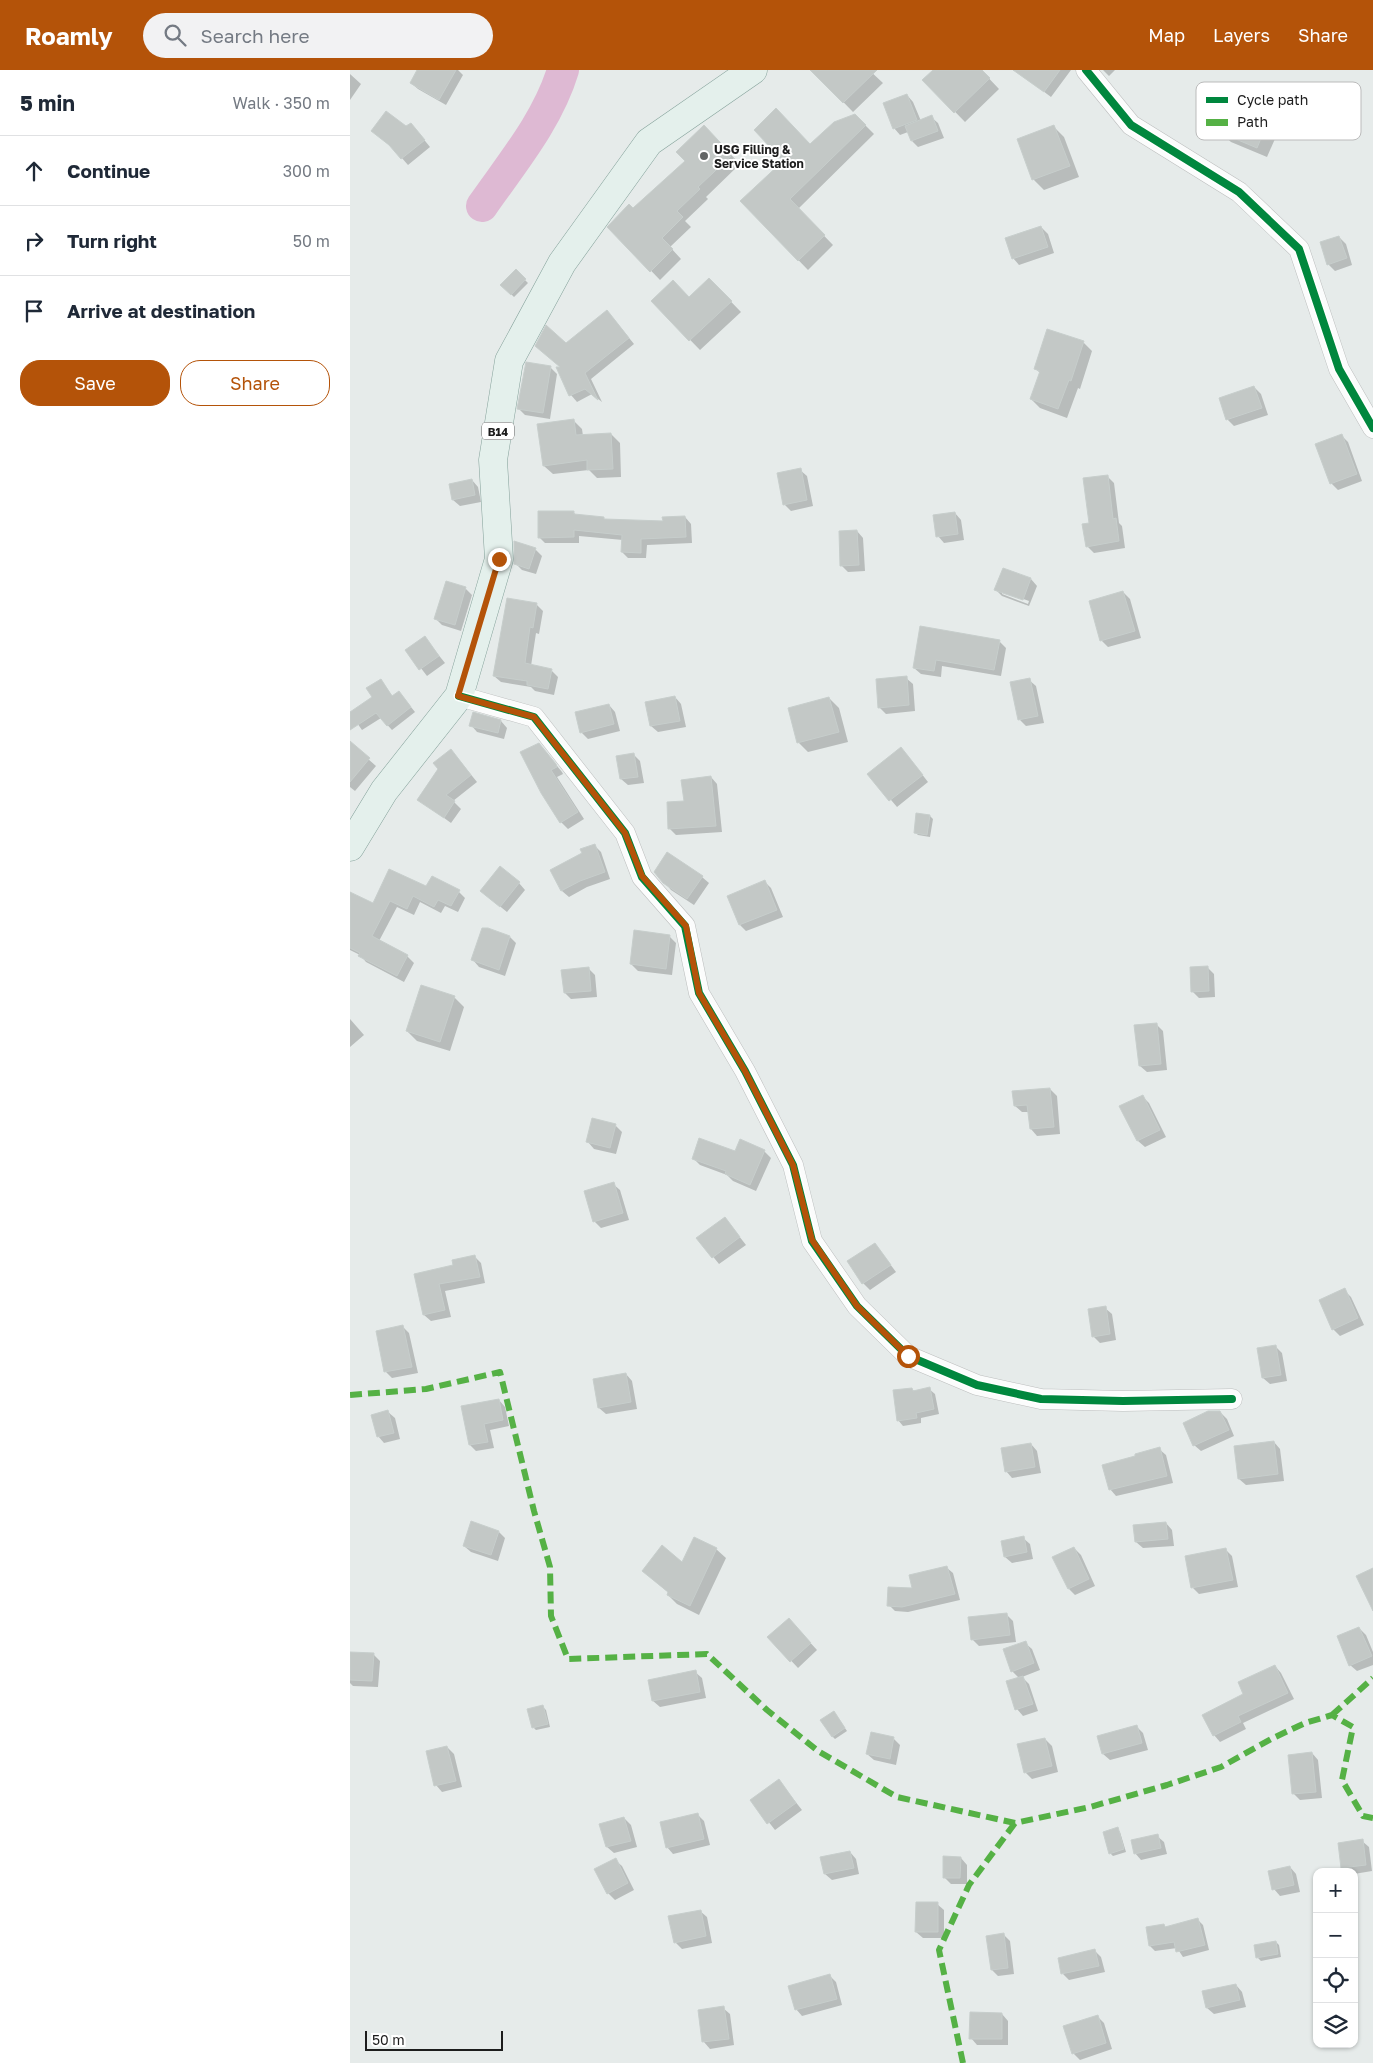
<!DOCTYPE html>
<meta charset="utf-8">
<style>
:root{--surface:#fff;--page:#f2f2f3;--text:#1f2937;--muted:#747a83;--line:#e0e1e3;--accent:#b45309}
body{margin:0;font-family:"Golos Text",sans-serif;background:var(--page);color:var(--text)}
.controls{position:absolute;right:15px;bottom:15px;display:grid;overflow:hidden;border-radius:10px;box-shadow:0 1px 4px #0004}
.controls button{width:45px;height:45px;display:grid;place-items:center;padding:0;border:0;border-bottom:1px solid var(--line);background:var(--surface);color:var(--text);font:25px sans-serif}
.scale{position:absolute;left:15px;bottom:12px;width:138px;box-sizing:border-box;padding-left:5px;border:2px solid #1d1d1d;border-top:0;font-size:14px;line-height:18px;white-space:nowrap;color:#1d1d1d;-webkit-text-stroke:4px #fff;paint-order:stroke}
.stop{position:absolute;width:15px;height:15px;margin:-11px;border:4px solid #b45309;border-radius:50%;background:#fff}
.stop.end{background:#b45309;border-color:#fff;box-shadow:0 1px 5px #0008}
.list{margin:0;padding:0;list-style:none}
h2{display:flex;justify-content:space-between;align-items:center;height:65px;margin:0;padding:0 20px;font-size:21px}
h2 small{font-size:16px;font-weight:400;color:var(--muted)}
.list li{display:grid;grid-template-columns:32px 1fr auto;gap:15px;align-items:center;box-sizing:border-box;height:70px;padding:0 20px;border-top:1px solid var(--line)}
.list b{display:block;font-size:19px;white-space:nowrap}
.list em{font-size:16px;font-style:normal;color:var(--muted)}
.actions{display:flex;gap:10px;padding:15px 20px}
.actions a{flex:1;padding:11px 0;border:1px solid var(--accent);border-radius:20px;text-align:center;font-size:18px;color:var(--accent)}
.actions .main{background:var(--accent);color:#fff}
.icon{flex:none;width:28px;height:28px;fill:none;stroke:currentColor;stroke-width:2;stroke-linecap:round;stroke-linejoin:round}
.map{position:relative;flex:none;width:1023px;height:1993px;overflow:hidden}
header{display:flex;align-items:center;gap:30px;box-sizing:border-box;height:70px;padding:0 25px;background:var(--accent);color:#fff}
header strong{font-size:24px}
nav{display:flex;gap:28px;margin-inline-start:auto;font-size:18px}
.search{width:350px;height:45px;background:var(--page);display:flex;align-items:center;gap:12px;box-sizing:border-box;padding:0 18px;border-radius:28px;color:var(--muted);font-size:19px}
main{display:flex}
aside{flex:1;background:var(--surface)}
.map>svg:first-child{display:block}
.shadow{fill:#0003;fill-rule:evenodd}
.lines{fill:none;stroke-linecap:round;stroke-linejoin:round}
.river{stroke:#deb9d3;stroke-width:32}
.building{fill:#c3c8c6;stroke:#c7cecc}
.minor-casing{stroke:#bcbebe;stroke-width:21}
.primary-casing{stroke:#84a19a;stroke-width:29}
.minor{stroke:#fbfcfc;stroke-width:20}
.primary{stroke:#e4f0ec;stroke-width:28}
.quiet{stroke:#55b145;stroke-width:6;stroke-dasharray:12 6;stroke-linecap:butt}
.cycleway-casing{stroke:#fff;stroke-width:11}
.cycleway{stroke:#00873e;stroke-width:8}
.route{stroke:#b45309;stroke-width:6}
.poi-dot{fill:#636565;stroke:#fff;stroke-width:2}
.labels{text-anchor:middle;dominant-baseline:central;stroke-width:4;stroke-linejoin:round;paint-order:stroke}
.shield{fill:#fff;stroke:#616161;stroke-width:1}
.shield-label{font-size:11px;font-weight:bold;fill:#1d1d1d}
.poi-label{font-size:12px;font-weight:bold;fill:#1d1d1d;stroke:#fff;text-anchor:start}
.key{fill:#fff;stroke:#bbb;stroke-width:1}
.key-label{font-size:14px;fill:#1d1d1d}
</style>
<header>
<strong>Roamly</strong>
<div class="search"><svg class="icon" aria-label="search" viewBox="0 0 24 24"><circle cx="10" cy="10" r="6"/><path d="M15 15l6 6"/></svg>Search here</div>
<nav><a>Map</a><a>Layers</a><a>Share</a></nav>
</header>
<main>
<aside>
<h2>5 min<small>Walk · 350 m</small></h2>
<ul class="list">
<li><svg class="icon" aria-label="ahead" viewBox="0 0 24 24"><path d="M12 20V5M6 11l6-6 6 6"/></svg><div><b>Continue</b></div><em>300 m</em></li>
<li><svg class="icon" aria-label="right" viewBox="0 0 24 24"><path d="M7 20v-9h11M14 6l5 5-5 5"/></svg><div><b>Turn right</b></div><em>50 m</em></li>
<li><svg class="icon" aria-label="arrive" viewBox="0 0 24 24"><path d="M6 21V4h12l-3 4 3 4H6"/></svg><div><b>Arrive at destination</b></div></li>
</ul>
<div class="actions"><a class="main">Save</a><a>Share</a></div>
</aside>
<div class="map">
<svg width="1023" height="1993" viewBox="0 0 1023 1993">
<rect width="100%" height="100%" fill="#e6ebea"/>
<!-- shadow -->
<path class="shadow" d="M69,0H108L113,5L96,35L68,19L61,13Z
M462,0H519L533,13L503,42Z
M585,0H631L649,19L615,52L574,10Z
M677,0H721L701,27L673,6Z
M753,0H765L759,6Z
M0,4L11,14L0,30Z
M557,25L563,32L571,51L581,47L588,53L594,68L568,77L562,71L558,62L550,65L544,58Z
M884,30L921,45L931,55L917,87L881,72L870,62Z
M505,45L524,64L448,139L483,175L458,200L392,132L435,91Z
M354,57L390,94L356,127L358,129L335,151L341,157L320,177L331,189L310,210L259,157L283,139L336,91Z
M704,57L714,67L729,107L694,120L684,110L669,70Z
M56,58L67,61L80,77L58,95L44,79L23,61Z
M691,157L698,164L704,183L669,195L663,188Z
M989,167L996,174L1002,195L985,201L978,194Z
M166,201L178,213L164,227L152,215Z
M359,209L391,242L350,280L303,232L340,228Z
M263,248L284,274L241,309L252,332L242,324L227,332L221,325L208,298L213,299L216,275Z
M733,272L742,281L730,319L728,318L717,348L690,338L681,329L691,304L686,299Z
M200,297L207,304L200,349L175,345L168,338Z
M904,317L911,324L918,345L884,356L877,349Z
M223,350L232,359L233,366L261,364L270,373L271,407L247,408L239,400L203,404L194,396Z
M992,366L998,372L1012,411L988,420L981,413Z
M450,400L457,406L463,436L441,441L434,434Z
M757,406L764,413L769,453L772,456L775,478L744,483L737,476L740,454Z
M122,410L128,417L131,432L110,436L103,430Z
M223,442L227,446L253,448L256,451L314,452L335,447L341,454L342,473L297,475L296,488H278L272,482L273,470L229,466V473H195L189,467Z
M605,443L611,450L614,470L594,473L588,466Z
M507,461L513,468L515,501L498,502L491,495Z
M185,479L192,486L186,504L172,500L165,493Z
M653,499L681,509L687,516L679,536L652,526L646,520ZM652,521L679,531L678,534L652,524Z
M115,518L122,525L111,561L92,555L86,549Z
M773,522L780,529L791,568L758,577L751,570Z
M186,534L193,541L189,564L186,563L181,596L201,600L208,607L204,625L185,621L181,617L151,612L144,606Z
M571,558L649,571L656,578L651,606L592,596L591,607L571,604L564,598Z
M75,568L95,593L77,606L57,580Z
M556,608L563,614L565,641L536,644L529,637Z
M31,610L43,627H53L65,642L42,660L31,648L12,660L0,643L24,628Z
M679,610L686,616L694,653L676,656L670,650Z
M325,627L331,634L336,657L308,662L301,656L297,633Z
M479,628L489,638L498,672L458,682L448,672Z
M259,635L265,642L270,661L238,669L231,662Z
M151,651L157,658L154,669L127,662L121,655Z
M0,673L26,696L5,721L0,717Z
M189,674L212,702L213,704L207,707L234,749L218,759L211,752L193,722Z
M101,680L127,712L103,731L111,739L101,753L68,729Z
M284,685L290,691L294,713L278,715L271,709Z
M557,685L578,712L547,737L519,704Z
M361,707L367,714L372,762L326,765L320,759L336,732Z
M580,746L583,749L580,767L568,765L565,762Z
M244,775L251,782L260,809L237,817L219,827L212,821L202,801L233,784Z
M352,807L359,813L344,835L321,820L314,812Z
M415,812L421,818L433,847L396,861L390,855Z
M169,813L175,820L157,842L131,821Z
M77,818L109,822L115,828L108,842L95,836L91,843L70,832L64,845L47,837L29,871L57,886L64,893L54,912L16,892L10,885L0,880V823L23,835Z
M319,866L326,873L322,905L288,901L281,894Z
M160,867L166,873L155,906L129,897L123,890Z
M857,897L864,904L865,927L849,928L842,921Z
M238,898L245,905L247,927L221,929L215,923Z
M104,927L114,937L100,981L67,971L57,961Z
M0,949L14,965L0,977Z
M806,954L813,961L817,1000L797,1002L790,996Z
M700,1019L707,1026L710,1064L687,1066L681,1059L679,1042H672L665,1036Z
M792,1026L799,1033L816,1067L795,1077L788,1071L771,1037Z
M265,1055L272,1062L266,1084L244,1079L238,1072Z
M414,1081L421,1088L406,1121L383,1111L377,1105L350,1095L343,1088Z
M263,1114L270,1120L279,1150L251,1158L244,1151Z
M375,1148L396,1175L369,1194L348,1168Z
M525,1174L546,1202L520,1220L513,1213Z
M125,1187L131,1193L135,1213L95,1221L101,1247L81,1251L74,1245L65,1205L105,1196Z
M994,1220L1001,1227L1014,1255L990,1266L983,1259Z
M755,1238L762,1244L766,1270L750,1273L743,1266Z
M53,1257L59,1263L68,1303L42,1308L36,1302L27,1262Z
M925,1276L932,1283L937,1311L920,1314L913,1308Z
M276,1304L282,1311L287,1339L256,1344L249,1338L244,1310Z
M562,1319L564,1321L579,1319L585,1324L589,1344L571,1348V1353L553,1356L548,1350Z
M149,1330L155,1337L159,1356L140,1360L144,1378L126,1381L120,1375Z
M38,1342L45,1348L50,1369L34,1373L28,1366Z
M870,1342L877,1349L884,1366L851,1381L844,1375Z
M924,1372L930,1379L934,1411L896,1415L889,1409Z
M681,1374L687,1381L691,1403L662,1408L656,1401Z
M809,1379L816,1385L823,1413L766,1426L760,1419Z
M121,1453L149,1462L155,1468L148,1491L121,1482L114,1476Z
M816,1453L822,1460L824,1476L793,1478L786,1472Z
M673,1468L680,1474L683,1489L662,1493L655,1487Z
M724,1478L731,1485L745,1516L725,1525L719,1519Z
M366,1479L376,1488L349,1545L327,1534L318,1525L319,1523L293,1501L333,1494Z
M876,1480L882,1486L888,1517L849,1524L843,1518Z
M597,1498L603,1503L610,1530L558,1542L545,1541L539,1535Z
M656,1544L663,1551L666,1572L629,1576L622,1569Z
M445,1556L467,1580L448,1598L419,1567Z
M1009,1558L1016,1565L1023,1582V1595L1007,1601L1000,1595Z
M675,1573L682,1579L690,1600L672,1607L679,1614L688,1641L673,1646L667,1639L669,1608L662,1601Z
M0,1583L23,1584L30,1591L28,1617L3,1616L0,1613Z
M925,1596L931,1603L944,1629L893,1653L896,1659L870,1672L864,1665L895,1624Z
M345,1602L352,1608L356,1628L310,1637L303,1631L299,1611Z
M193,1637L196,1640L200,1657L186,1660L183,1657Z
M486,1645L497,1661L485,1669L482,1666Z
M787,1657L793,1663L798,1680L760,1690L753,1684Z
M543,1668L550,1675L546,1695L524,1690L517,1684Z
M695,1669L702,1676L708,1702L682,1709L675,1702Z
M97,1677L104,1684L112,1717L92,1722L86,1715Z
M962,1683L968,1690L972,1728L950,1730L943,1723Z
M429,1711L452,1740L425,1760L402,1731Z
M347,1744L354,1751L360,1775L323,1784L317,1777Z
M274,1748L281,1755L287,1777L264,1783L257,1777L251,1755Z
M767,1759L770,1762L776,1782L763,1786L760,1783Z
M807,1766L814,1772L817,1784L791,1790L785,1783Z
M1012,1771L1019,1777L1022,1801L1004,1804V1802H996L992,1798Z
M500,1782L506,1789L509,1804L482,1810L475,1804Z
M611,1788L617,1795V1814H601L594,1807Z
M265,1790L272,1796L284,1820L265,1830L258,1823Z
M940,1797L946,1804L950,1822L930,1826L924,1819Z
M587,1834L594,1840V1868H573L566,1862Z
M350,1841L357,1847L362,1873L332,1879L325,1872Z
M848,1850L853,1855L859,1880L833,1887L827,1878L805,1881L800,1876L814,1855L816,1858Z
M654,1865L660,1871L664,1904L648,1906L642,1900Z
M926,1872L929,1875L931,1887L911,1891L908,1888L905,1876Z
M745,1881L751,1887L755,1902L719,1910L713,1904Z
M480,1906L486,1912L492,1935L452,1946L446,1939Z
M886,1915L892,1922L896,1937L864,1944L857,1938Z
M373,1938L380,1944L384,1975L360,1979L354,1972L349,1941Z
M652,1944L658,1951V1975H627L621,1968Z
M747,1946L754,1953L762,1979L730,1990L723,1983Z"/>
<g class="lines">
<!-- river -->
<path class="river" d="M132,136C162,93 198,50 213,0"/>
</g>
<!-- building -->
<path class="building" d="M67,0H106L89,30L60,13Z
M460,0H527L493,33Z
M583,0H632L640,8L604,43L572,10Z
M663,0H710L694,22Z
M557,24L567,50L543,59L533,33Z
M883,28L921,44L907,78L869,62Z
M426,38L460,74L484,52L505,44L516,55L440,129L475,165L448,191L390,131L433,91L404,60Z
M36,41L56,56L61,53L75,70L51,89L39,75L21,61Z
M582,45L588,61L561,71L555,56Z
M354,55L382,85L348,117L350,119L327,141L333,147L312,168L323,179L300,202L257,157L279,134L283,138L335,91L326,82Z
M704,55L720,96L682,110L667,69Z
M691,156L698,177L662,189L655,168Z
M989,166L997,188L977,195L970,172Z
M166,199L176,209L161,225L150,215Z
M359,208L382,231L339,271L301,231L323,210L339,227Z
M257,240L279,268L235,303L248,330L235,319L219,326L206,297H210L185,276L196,255L216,273Z
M697,259L734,271L721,311L719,310L708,339L680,329L690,301L684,299Z
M176,292L201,296L193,343L167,339Z
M904,316L912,338L876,350L869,328Z
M224,349L226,365L261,363L263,399L237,400V390L193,396L187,354Z
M992,364L1007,404L980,414L965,374Z
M451,398L457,430L433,435L427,403Z
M758,405L763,449L766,448L769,471L736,477L732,454L739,453L733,408Z
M122,409L125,425L102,430L99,414Z
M188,441H224V444L254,447V449L313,451L312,447L335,446L336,467L291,469V483L271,482L272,465L224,460V467L188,468Z
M605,442L608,464L586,467L583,445Z
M507,460L509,495L490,496L489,461Z
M164,471L186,478L179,499L164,494Z
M653,498L681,508L673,530L644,520Z
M96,511L116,517L105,555L84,549Z
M773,521L785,561L750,571L739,531Z
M157,528L187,533L183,558L180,557L175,593L202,599L198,619L177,615V611L143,606Z
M570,556L650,570L644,600L586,590L584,601L563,598Z
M75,566L89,586L69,600L55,580Z
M557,606L559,635L528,638L526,609Z
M680,608L688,646L668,650L660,612Z
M31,609L42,626L49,621L61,637L37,656L26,643L0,660V642L22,627L16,618Z
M325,626L330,651L300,656L295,632Z
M479,627L489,662L447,673L438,638Z
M259,634L264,654L230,663L225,642Z
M123,642L151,650L148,663L119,656Z
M0,671L20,688L0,712Z
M189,673L206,694L207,697L201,700L228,742L210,753L191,723L170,682Z
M551,677L573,705L539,731L517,704Z
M101,679L121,705L96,725L105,731L94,748L67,730L88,699L83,693Z
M284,683L288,707L270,709L266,686Z
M361,706L366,756L318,759L317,732L334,731L331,710Z
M566,743L580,745L577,765L564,763Z
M245,774L255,802L230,811L211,821L200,800L232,783L230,779Z
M317,782L353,806L337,829L313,813L304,802Z
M150,796L170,812L150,837L130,821Z
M39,799L76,816L82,806L110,820L101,836L88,830L84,837L63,826L57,839L40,831L22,866L58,885L47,906L8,886L10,883L0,878V822L23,833Z
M415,810L427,840L389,855L377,826Z
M132,858H138L160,866L149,900L121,890Z
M284,860L320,865L316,899L280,894Z
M858,896L859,921L841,922L840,897Z
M239,897L241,921L214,923L211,900Z
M71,915L105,926L90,972L56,961Z
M807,953L811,994L789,996L784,955Z
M700,1018L704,1057L680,1059L677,1035L664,1036L662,1021Z
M793,1025L810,1060L787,1071L769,1036Z
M242,1048L266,1054L260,1078L236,1072Z
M349,1068L385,1081L390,1069L415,1080L400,1115L375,1104L376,1101L342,1089Z
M264,1112L273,1143L243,1152L234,1121Z
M375,1147L390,1167L362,1188L346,1168Z
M525,1173L541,1195L512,1214L497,1191Z
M125,1185L130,1207L89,1214L95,1240L73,1245L64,1204L103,1195L102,1190Z
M995,1218L1008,1248L982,1260L969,1230Z
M756,1236L760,1264L742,1267L738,1239Z
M53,1255L62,1297L34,1302L26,1261Z
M926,1275L931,1305L912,1308L907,1278Z
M276,1303L281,1332L248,1338L243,1309Z
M580,1317L584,1339L566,1343L567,1348L547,1351L543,1320L562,1318L563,1321Z
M149,1329L153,1350L134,1354L138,1372L119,1375L111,1336Z
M38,1340L44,1363L27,1367L21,1345Z
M858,1341H870L879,1360L843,1376L833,1353Z
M924,1371L928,1404L888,1409L884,1376Z
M681,1373L685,1397L655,1402L651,1378Z
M810,1377L817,1406L759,1420L752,1395L785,1386V1384Z
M121,1451L149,1461L141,1485L113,1476Z
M816,1452L818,1469L785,1472L783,1455Z
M674,1466L677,1482L654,1487L651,1471Z
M344,1467L367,1478L340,1536L317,1525L318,1522L292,1501L312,1475L332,1492Z
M724,1477L739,1509L718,1519L702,1487Z
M876,1478L883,1510L841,1518L835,1486Z
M597,1496L605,1524L552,1537L537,1536L538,1517L562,1518L559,1505Z
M1023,1498V1541L1006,1506Z
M657,1543L660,1565L621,1570L618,1547Z
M439,1548L461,1573L440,1592L417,1567Z
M1009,1557L1022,1586L999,1596L987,1566Z
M676,1571L684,1593L661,1602L653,1579Z
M0,1582L24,1583L22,1611L0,1610Z
M925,1595L938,1623L888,1646L891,1652L863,1666L852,1645L893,1624L888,1612Z
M346,1600L350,1622L302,1631L298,1610Z
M673,1606L683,1634L665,1640L656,1611Z
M193,1635L198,1654L182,1658L177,1639Z
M484,1641L495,1658L482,1667L470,1650Z
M787,1655L792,1673L752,1684L747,1666Z
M521,1662L544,1667L540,1689L516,1684Z
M695,1668L702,1696L674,1703L667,1674Z
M97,1676L106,1711L84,1716L76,1681Z
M962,1682L966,1722L942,1724L938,1685Z
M429,1709L446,1733L417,1754L400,1730Z
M348,1743L354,1769L316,1778L310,1752Z
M274,1747L281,1771L256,1777L249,1754Z
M768,1757L774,1779L759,1784L753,1762Z
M808,1764L811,1778L784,1784L781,1770Z
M1013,1769L1016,1795L991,1798L988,1773Z
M500,1781L504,1798L474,1804L470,1787Z
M593,1786L611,1787L610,1808H593Z
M266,1788L278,1813L257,1824L244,1799Z
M940,1796L944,1815L922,1820L918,1801Z
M566,1832H588V1862H565Z
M351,1840L356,1866L324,1873L318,1846Z
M848,1848L855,1875L826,1882L824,1872L799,1876L796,1857L814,1854L815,1857Z
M654,1863L658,1898L641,1900L636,1866Z
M926,1871L928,1884L906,1888L904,1875Z
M745,1879L749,1896L711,1904L708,1888Z
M480,1904L487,1929L445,1940L438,1916Z
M886,1914L890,1930L856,1938L852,1921Z
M374,1936L379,1969L352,1972L348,1940Z
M620,1942L652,1943V1969H619Z
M748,1945L756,1973L722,1984L713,1956Z"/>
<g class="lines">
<!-- minor casing -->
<g class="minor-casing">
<path id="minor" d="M736,0L781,55L889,122L949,179L989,299L1023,358
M109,626L184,647L275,763L292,807L335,856L349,923L395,1001L443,1095L462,1171L507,1236L558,1286L627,1315L691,1329L773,1331L882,1329"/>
</g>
<!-- primary casing -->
<g class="primary-casing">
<path id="primary" d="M0,777L34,721L109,626L149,489L143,390L159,291L212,193L299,72L403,0"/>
</g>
<!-- minor -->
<use href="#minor" class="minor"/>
<!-- primary -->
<use href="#primary" class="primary"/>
<!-- quiet -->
<path class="quiet" d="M0,1325L76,1319L150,1302L184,1441L200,1497L201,1546L218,1589L357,1584L417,1640L468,1681L547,1727L665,1753L740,1737L817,1715L871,1697L921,1669L955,1653L982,1645L1003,1657L992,1710L1013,1746L1023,1748
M982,1645L1023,1608
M613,1993L589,1880L619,1815L665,1753"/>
<!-- cycleway casing -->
<g class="cycleway-casing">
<path id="cycleway" d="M736,0L781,55L889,122L949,179L989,299L1023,358
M109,626L184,647L275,763L292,807L335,856L349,923L395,1001L443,1095L462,1171L507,1236L558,1286L627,1315L691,1329L773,1331L882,1329"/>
</g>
<!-- cycleway -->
<use href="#cycleway" class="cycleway"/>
</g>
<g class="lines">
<!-- route -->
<path class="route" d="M149,489L108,626L184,647L275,763L292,806L336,856L349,923L395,1001L443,1095L462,1170L507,1236L558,1286"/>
</g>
<!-- markers -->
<circle class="poi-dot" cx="354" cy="86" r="5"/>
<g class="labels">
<!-- shield labels -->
<rect class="shield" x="132" y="352.5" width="32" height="17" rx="4"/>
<g class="shield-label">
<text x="148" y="361">B14</text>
</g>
<!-- poi labels -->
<g class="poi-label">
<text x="364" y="79">USG Filling &amp;<tspan x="364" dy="14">Service Station</tspan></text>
</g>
</g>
<!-- legend -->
<rect x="846" y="12" width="165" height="58" rx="8" class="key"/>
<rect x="856" y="27" width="22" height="6" fill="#00873e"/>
<rect x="856" y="49" width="22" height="7" fill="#55b145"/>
<g class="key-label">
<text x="887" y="35">Cycle path</text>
<text x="887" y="57">Path</text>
</g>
</svg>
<div class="controls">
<button>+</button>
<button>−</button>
<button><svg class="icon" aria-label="locate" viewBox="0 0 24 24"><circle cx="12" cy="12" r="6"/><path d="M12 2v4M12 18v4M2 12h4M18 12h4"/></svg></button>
<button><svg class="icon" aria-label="layers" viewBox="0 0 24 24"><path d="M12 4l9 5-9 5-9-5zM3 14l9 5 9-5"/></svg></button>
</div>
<div class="scale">50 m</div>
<div class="stop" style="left:558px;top:1286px"></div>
<div class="stop end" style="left:149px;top:489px"></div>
</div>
</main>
